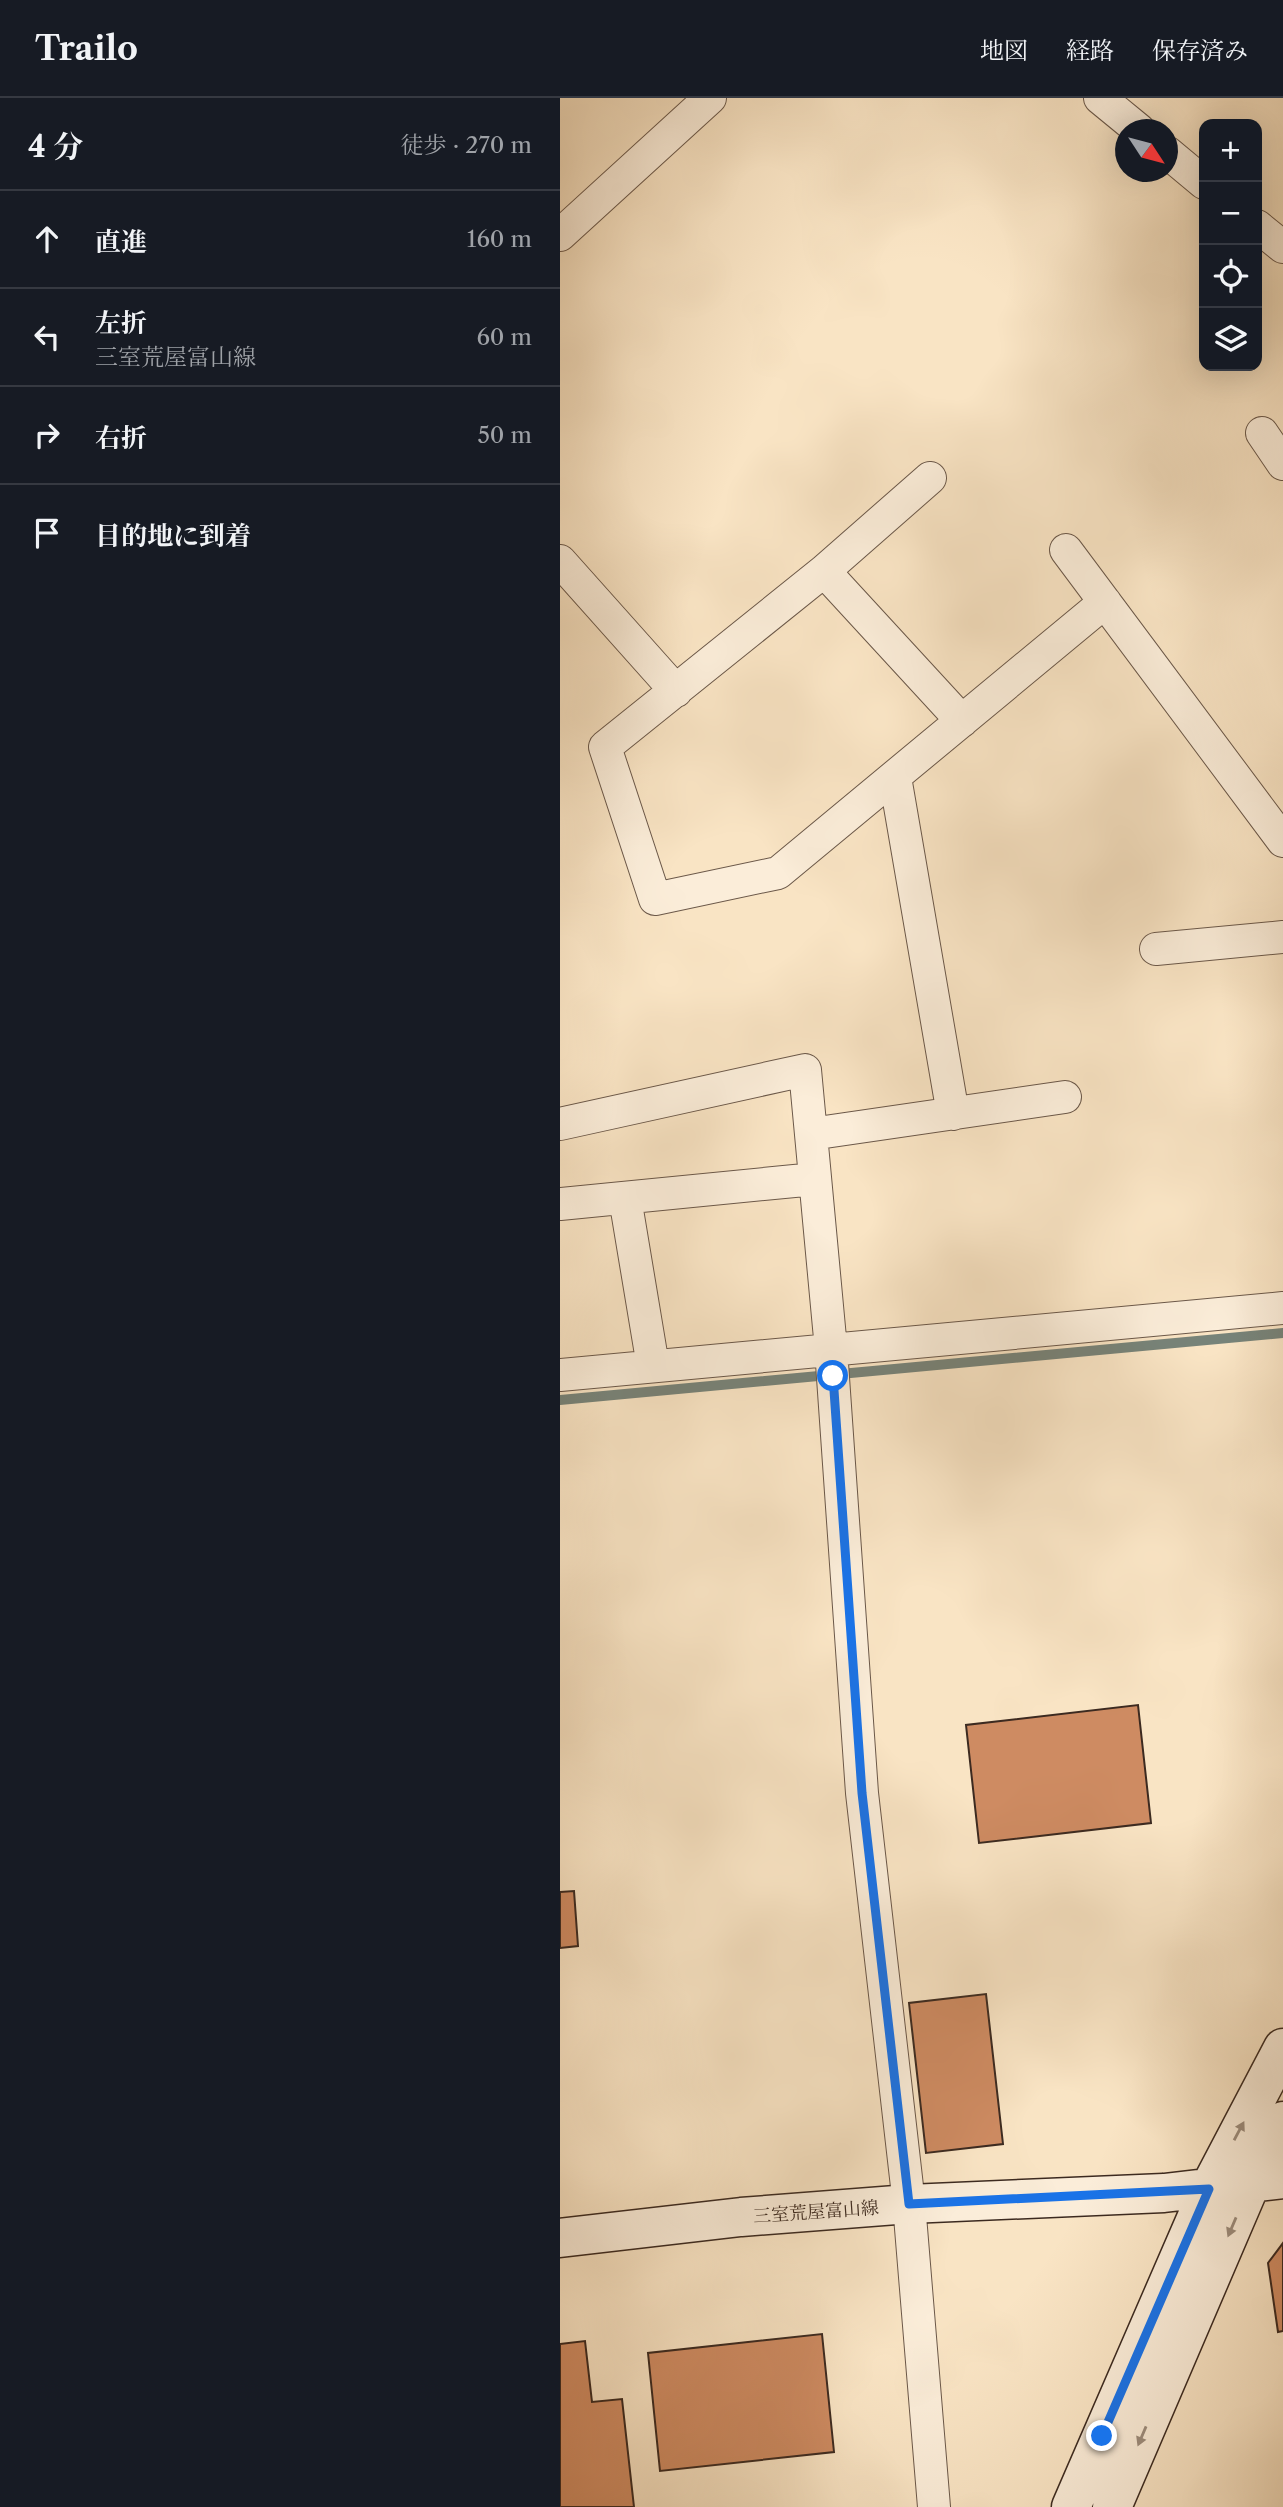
<!DOCTYPE html>
<html lang="ja">
<meta charset="utf-8">
<style>
:root{--surface:#171b24;--page:#242831;--text:#f1f3f6;--muted:#9ea1a6;--line:#363941}
body{margin:0;font-family:"Libre Caslon Text","Noto Serif JP",serif;background:var(--page);color:var(--text)}
.controls{position:absolute;right:21px;top:21px;display:grid;overflow:hidden;border-radius:14px;box-shadow:0 7px 28px #0002}
.controls button{width:63px;height:63px;display:grid;place-items:center;padding:0;border:0;border-bottom:2px solid var(--line);background:var(--surface);color:var(--text);font:35px sans-serif}
.compass{position:absolute;left:555px;top:21px;width:63px;height:63px;border-radius:50%;background:var(--surface);box-shadow:0 7px 28px #0002;rotate:126deg}
.stop{position:absolute;width:21px;height:21px;margin:-16px;border:5px solid #1a73e8;border-radius:50%;background:#fff}
.stop.end{background:#1a73e8;border-color:#fff;box-shadow:0 2px 7px #0008}
.list{margin:0;padding:0;list-style:none}
h2{display:flex;justify-content:space-between;align-items:center;height:91px;margin:0;padding:0 28px;font-size:30px}
h2 small{font-size:23px;font-weight:400;color:var(--muted)}
.list li{display:grid;grid-template-columns:46px 1fr auto;gap:21px;align-items:center;box-sizing:border-box;height:98px;padding:0 28px;border-top:2px solid var(--line)}
.list b{display:block;font-size:26px;white-space:nowrap}
.list p{margin:0;font-size:23px;white-space:nowrap;color:var(--muted)}
.list em{font-size:23px;font-style:normal;color:var(--muted)}
.icon{flex:none;width:38px;height:38px;fill:none;stroke:currentColor;stroke-width:2;stroke-linecap:round;stroke-linejoin:round}
.map{position:relative;flex:none;width:723px;height:2409px;overflow:hidden}
header{display:flex;align-items:center;gap:42px;box-sizing:border-box;height:98px;padding:0 35px;background:var(--surface);border-bottom:2px solid var(--line)}
header strong{font-size:33px}
nav{display:flex;gap:38px;margin-inline-start:auto;font-size:24px}
main{display:flex}
aside{flex:1;background:var(--surface)}
.map>svg:first-child{display:block}
.lines{fill:none;stroke-linecap:round;stroke-linejoin:round}
.stream{stroke:#778379;stroke-width:10}
.building{fill:#ce8b62;stroke:#3c2a20;stroke-width:2}
.street-casing{stroke:#6b5849;stroke-width:34}
.secondary-casing{stroke:#3c2a20;stroke-width:41}
.street{stroke:#fbedd9;stroke-width:32}
.secondary{stroke:#fbedd9;stroke-width:38}
.oneway{fill:#9c8c7c}
.route{stroke:#1a73e8;stroke-width:9}
.labels{text-anchor:middle;dominant-baseline:central;stroke-width:5;stroke-linejoin:round;paint-order:stroke}
.street-label{font-size:18px;fill:#3c2a20;stroke:#fbedd9}
</style>
<header>
<strong>Trailo</strong>
<nav><a>地図</a><a>経路</a><a>保存済み</a></nav>
</header>
<main>
<aside>
<h2>4 分<small>徒歩 · 270 m</small></h2>
<ul class="list">
<li><svg class="icon" aria-label="ahead" viewBox="0 0 24 24"><path d="M12 20V5M6 11l6-6 6 6"/></svg><div><b>直進</b></div><em>160 m</em></li>
<li><svg class="icon" aria-label="left" viewBox="0 0 24 24"><path d="M17 20v-9H6M10 6l-5 5 5 5"/></svg><div><b>左折</b><p>三室荒屋富山線</p></div><em>60 m</em></li>
<li><svg class="icon" aria-label="right" viewBox="0 0 24 24"><path d="M7 20v-9h11M14 6l5 5-5 5"/></svg><div><b>右折</b></div><em>50 m</em></li>
<li><svg class="icon" aria-label="arrive" viewBox="0 0 24 24"><path d="M6 21V4h12l-3 4 3 4H6"/></svg><div><b>目的地に到着</b></div></li>
</ul>
</aside>
<div class="map">
<svg width="723" height="2409" viewBox="0 0 723 2409">
<rect width="100%" height="100%" fill="#f9e4c4"/>
<filter id="stains"><feTurbulence type="fractalNoise" baseFrequency=".00286" numOctaves="4"/><feColorMatrix values="0 0 0 0 .2 0 0 0 0 .09 0 0 0 0 .02 0 0 0 .5 -.17"/></filter>
<radialGradient id="worn" r=".72"><stop offset=".6" stop-color="#630" stop-opacity="0"/><stop offset="1" stop-color="#630" stop-opacity=".3"/></radialGradient>
<g class="lines">
<!-- stream -->
<path class="stream" d="M0,1302L723,1235"/>
</g>
<!-- building -->
<path class="building" d="M578,1607L591,1725L419,1745L406,1627Z
M14,1793L18,1848L0,1850V1794Z
M426,1896L443,2046L366,2055L349,1905Z
M723,2145V2233L718,2234L708,2165Z
M262,2236L274,2354L100,2373L88,2255Z
M25,2243L32,2304L62,2301L74,2409H0V2246Z"/>
<g class="lines">
<!-- street casing -->
<g class="street-casing">
<path id="street" d="M540,0L579,32
M608,55L644,85
M697,128L723,149
M0,137L150,0
M702,335L723,366
M370,380L264,473L45,649L95,801L218,775L545,504
M506,452L723,743
M0,463L116,593
M264,473L402,623
M335,679L393,1016
M596,851L723,839
M0,1026L245,972L271,1251L302,1695L349,2106L374,2409
M251,1036L505,999
M65,1100L93,1268
M0,1106L255,1081
M0,1277L723,1210"/>
</g>
<!-- secondary casing -->
<g class="secondary-casing">
<path id="secondary" d="M0,2140L181,2119L349,2106L604,2095L723,2081
M511,2409L649,2091L723,1950
M552,2409L691,2085L723,2023"/>
</g>
<!-- street -->
<use href="#street" class="street"/>
<!-- secondary -->
<use href="#secondary" class="secondary"/>
</g>
<!-- one-way arrows -->
<defs><path id="oneway-solid" d="M-6-.8H1V-3.2L6.5 0L1 3.2V.8H-6Z" transform="scale(1.75)"/></defs>
<g class="oneway">
<use href="#oneway-solid" transform="translate(679 2033) rotate(-62)"/>
<use href="#oneway-solid" transform="translate(672 2129) rotate(113)"/>
<use href="#oneway-solid" transform="translate(582 2338) rotate(113)"/>
</g>
<g class="lines">
<!-- route -->
<path class="route" d="M273,1278L302,1695L349,2106L649,2091L542,2338"/>
</g>
<g class="labels">
<!-- street labels -->
<g class="street-label">
<text transform="translate(256 2114) rotate(-4)">三室荒屋富山線</text>
</g>
</g>
<rect width="100%" height="100%" filter="url(#stains)"/>
<rect width="100%" height="100%" fill="url(#worn)"/>
</svg>
<div class="controls">
<button>+</button>
<button>−</button>
<button><svg class="icon" aria-label="locate" viewBox="0 0 24 24"><circle cx="12" cy="12" r="6"/><path d="M12 2v4M12 18v4M2 12h4M18 12h4"/></svg></button>
<button><svg class="icon" aria-label="layers" viewBox="0 0 24 24"><path d="M12 4l9 5-9 5-9-5zM3 14l9 5 9-5"/></svg></button>
</div>
<svg class="compass" viewBox="-18 -18 36 36"><path d="M0-13l5 13h-10z" fill="#e53935"/><path d="M0 13l5-13h-10z" fill="#9ea1a6"/></svg>
<div class="stop" style="left:273px;top:1278px"></div>
<div class="stop end" style="left:542px;top:2338px"></div>
</div>
</main>
